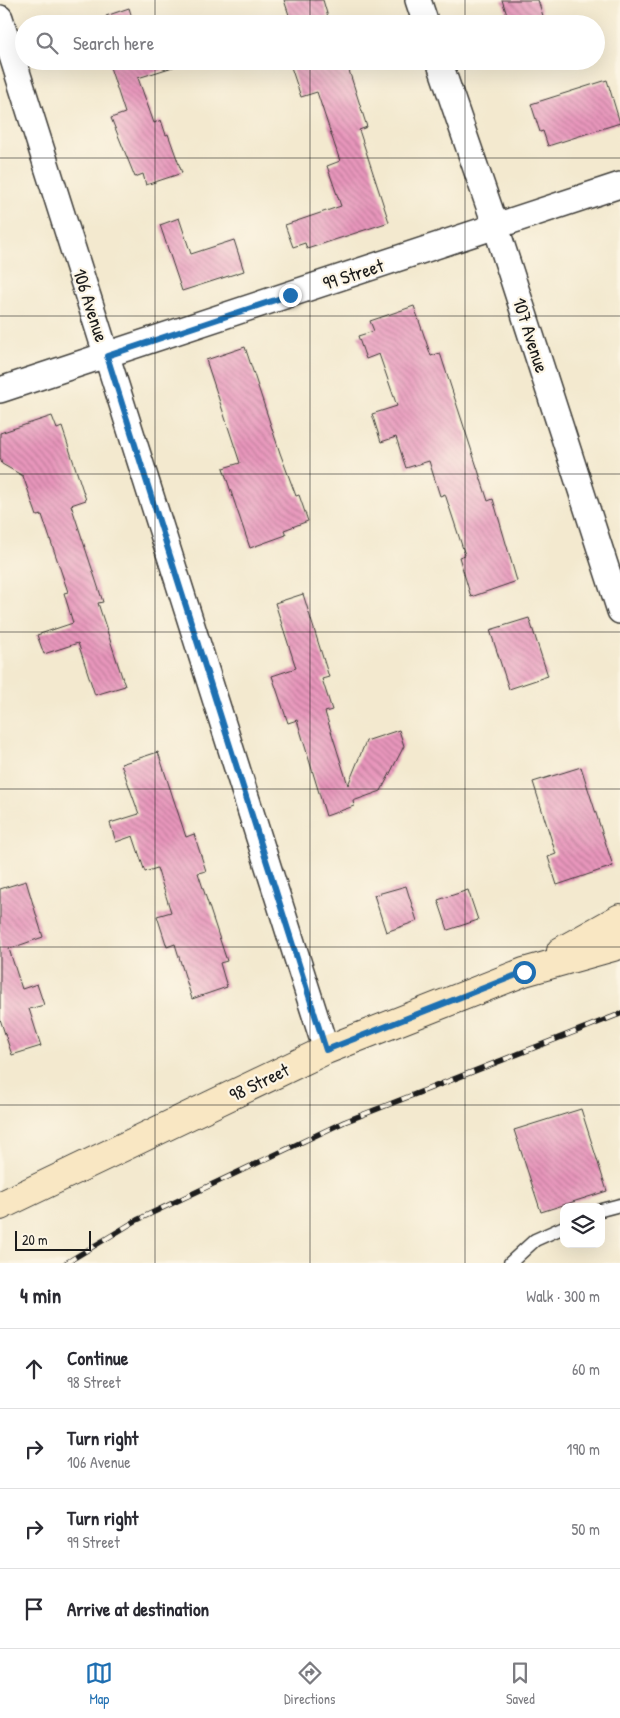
<!DOCTYPE html>
<meta charset="utf-8">
<style>
:root{--surface:#fff;--page:#f2f2f3;--text:#2b2b33;--muted:#7c7c81;--line:#e1e1e2;--accent:#1f6fb2}
body{margin:0;font-family:"Patrick Hand",sans-serif;background:var(--page);color:var(--text)}
.controls{position:absolute;right:15px;bottom:15px;display:grid;overflow:hidden;border-radius:10px;box-shadow:0 5px 20px #0002}
.controls button{width:45px;height:45px;display:grid;place-items:center;padding:0;border:0;border-bottom:1px solid var(--line);background:var(--surface);color:var(--text);font:25px sans-serif}
.scale{position:absolute;left:15px;bottom:12px;width:76px;box-sizing:border-box;padding-left:5px;border:2px solid #1c1c1c;border-top:0;font-size:14px;line-height:18px;white-space:nowrap;color:#1c1c1c;-webkit-text-stroke:4px #fcf5e5;paint-order:stroke}
.stop{position:absolute;width:15px;height:15px;margin:-11px;border:4px solid #1f6fb2;border-radius:50%;background:#fff}
.stop.end{background:#1f6fb2;border-color:#fff;box-shadow:0 1px 5px #0008}
.list{margin:0;padding:0;list-style:none}
h2{display:flex;justify-content:space-between;align-items:center;height:65px;margin:0;padding:0 20px;font-size:21px}
h2 small{font-size:16px;font-weight:400;color:var(--muted)}
.list li{display:grid;grid-template-columns:32px 1fr auto;gap:15px;align-items:center;box-sizing:border-box;height:80px;padding:0 20px;border-top:1px solid var(--line)}
.list b{display:block;font-size:19px;white-space:nowrap}
.list p{margin:0;font-size:16px;white-space:nowrap;color:var(--muted)}
.list em{font-size:16px;font-style:normal;color:var(--muted)}
.icon{flex:none;width:28px;height:28px;fill:none;stroke:currentColor;stroke-width:2;stroke-linecap:round;stroke-linejoin:round}
.map{position:relative;flex:none;width:620px;height:1263px;overflow:hidden}
.search{position:absolute;background:var(--surface);box-shadow:0 5px 20px #0002;left:15px;right:15px;top:15px;height:55px;display:flex;align-items:center;gap:12px;box-sizing:border-box;padding:0 18px;border-radius:28px;color:var(--muted);font-size:19px}
.sheet{height:385px;background:var(--surface)}
nav{display:flex;justify-content:space-around;align-items:center;box-sizing:border-box;height:70px;border-top:1px solid var(--line);background:var(--surface);font-size:14px;color:var(--muted)}
nav a{display:grid;justify-items:center;gap:2px}
nav .on{color:var(--accent)}
.map>svg:first-child{display:block}
.building{fill:url(#building-back-hatch)}
.lines{fill:none;stroke-linecap:round;stroke-linejoin:round}
.service-casing{stroke:#3c3b37;stroke-width:15}
.minor-casing{stroke:#3c3b37;stroke-width:28}
.secondary-casing{stroke:#3c3b37;stroke-width:30}
.service{stroke:#fff;stroke-width:12}
.minor{stroke:#fff;stroke-width:25}
.secondary{stroke:#f9e7c3;stroke-width:28}
.rail-casing{stroke:#1c1c1c;stroke-width:5.5}
.rail{stroke:#fcf5e5;stroke-width:4;stroke-dasharray:11;stroke-linecap:butt}
.route{stroke:#1f6fb2;stroke-width:6}
.grid{fill:none;stroke:#1c1c1c;stroke-width:1;stroke-opacity:0.55}
.labels{text-anchor:middle;dominant-baseline:central;stroke-width:4.5;stroke-linejoin:round;paint-order:stroke}
.street-label{font-size:19px;fill:#1c1c1c;stroke:#fcf5e5}
</style>
<div class="map">
<svg width="620" height="1263" viewBox="0 0 620 1263">
<defs>
<pattern id="building-back-hatch" width="6" height="6" patternUnits="userSpaceOnUse" patternTransform="scale(1.25)"><rect width="6" height="6" fill="#e896bc"/><path d="M-1 5l2 2M0 0l6 6M5-1l2 2" fill="none" stroke="#bb7a98"/></pattern>
</defs>
<rect width="100%" height="100%" fill="#fcf5e5"/>
<filter id="ink" filterUnits="userSpaceOnUse"><feTurbulence type="fractalNoise" baseFrequency=".02" numOctaves="2"/><feDisplacementMap in="SourceGraphic" scale="10" xChannelSelector="R" yChannelSelector="G"/><feConvolveMatrix kernelMatrix="1 2 1 2 8 2 1 2 1" color-interpolation-filters="sRGB"/></filter>
<filter id="wash" filterUnits="userSpaceOnUse"><feTurbulence type="fractalNoise" baseFrequency=".0096" numOctaves="4" result="noise"/><feDisplacementMap in="SourceGraphic" scale="20" xChannelSelector="R" yChannelSelector="G"/><feGaussianBlur stdDeviation="1.12" result="paint"/><feColorMatrix in="noise" values="0 0 0 0 0 0 0 0 0 0 0 0 0 0 0 0 0 1.4 0 .05"/><feComposite in="paint" operator="in"/></filter>
<g filter="url(#wash)">
<rect width="100%" height="100%" fill="#f3e9cf"/>
<g id="blocks">
<!-- building -->
<path class="building" d="M284,0H323L330,24H292Z
M502,0H538L544,19L537,22L538,24H510Z
M129,8L134,24H109L106,16Z
M108,61H176V66L138,78L154,123L161,120L166,135L168,134L182,173L146,185L143,174L135,177L111,118L125,113Z
M289,61H346L367,127L359,130L389,222L307,249L305,243L293,247L285,225L341,206L327,166L340,161L317,92L301,97Z
M607,80L620,123L548,146L543,131L540,132L531,104Z
M179,218L191,254L234,240L244,271L182,291L160,225Z
M414,306L431,356L440,353L488,501L493,499L517,581L471,597L459,557L465,555L445,494L440,496L429,461L406,468L396,437L381,442L372,414L397,406L379,354L366,359L358,336L374,331L370,321Z
M245,347L280,453L296,496L299,495L308,521L284,530L286,535L250,548L223,468L240,463L206,360Z
M52,416L57,429L62,427L86,500L71,505L103,602L98,603L125,686L95,695L78,643L44,654L37,635L73,623L64,593L68,592L42,515L37,516L23,476L2,464L0,458V433Z
M303,594L329,677L322,679L332,710L325,712L348,785L366,741L399,730L404,746L381,791L353,801L354,806L326,816L297,720L288,723L272,676L296,668L275,603Z
M529,618L548,676L509,689L490,630Z
M158,752L186,837L194,834L206,871L198,873L227,961L220,963L227,987L192,999L175,944L167,947L157,916L171,912L157,868L145,872L133,836L116,842L110,823L139,814L121,764Z
M581,767L613,866L557,885L548,857L556,854L533,782Z
M26,881L43,937L9,949L22,989L37,984L44,1005L29,1009L41,1046L12,1055L0,1019V889Z
M406,886L417,921L386,932L374,895Z
M468,890L478,920L448,930L438,900Z
M581,1109L607,1191L541,1212L514,1130Z"/>
</g>
</g>
<g filter="url(#ink)">
<use href="#blocks" fill-opacity="0" stroke="#3c3b37" stroke-width="1"/>
<g class="lines">
<!-- service casing -->
<g class="service-casing">
<path id="service" d="M601,1210L620,1205
M510,1263L535,1240L564,1227"/>
</g>
<!-- minor casing -->
<g class="minor-casing">
<path id="minor" d="M418,0L426,24
M0,18L326,1050
M439,61L496,227L620,611
M0,390L620,185"/>
</g>
<!-- secondary casing -->
<g class="secondary-casing">
<path id="secondary" d="M561,951L620,918
M0,1206L326,1050L524,972L620,945"/>
</g>
<!-- service -->
<use href="#service" class="service"/>
<!-- minor -->
<use href="#minor" class="minor"/>
<!-- secondary -->
<use href="#secondary" class="secondary"/>
<!-- rail casing -->
<g class="rail-casing">
<path id="rail" d="M66,1263L137,1220L344,1122L620,1014"/>
</g>
<!-- rail -->
<use href="#rail" class="rail"/>
</g>
</g>
<g class="lines" filter="url(#ink)">
<!-- route -->
<path class="route" d="M290,295L107,356L326,1050L524,972"/>
</g>
<!-- grid -->
<path class="grid" d="M155,0V24M310,0V24M465,0V24M155,61V1263M310,61V1263M465,61V1263M0,158H620M0,316H620M0,474H620M0,632H620M0,789H620M0,947H620M0,1105H620"/>
<g class="labels">
<!-- street labels -->
<g class="street-label">
<text transform="translate(353 274) rotate(-18)">99 Street</text>
<text transform="translate(91 305) rotate(72)">106 Avenue</text>
<text transform="translate(531 335) rotate(72)">107 Avenue</text>
<text transform="translate(259 1082) rotate(-26)">98 Street</text>
</g>
</g>
</svg>
<div class="controls">
<button><svg class="icon" aria-label="layers" viewBox="0 0 24 24"><path d="M12 4l9 5-9 5-9-5zM3 14l9 5 9-5"/></svg></button>
</div>
<div class="scale">20 m</div>
<div class="stop" style="left:524px;top:972px"></div>
<div class="stop end" style="left:290px;top:295px"></div>
<div class="search"><svg class="icon" aria-label="search" viewBox="0 0 24 24"><circle cx="10" cy="10" r="6"/><path d="M15 15l6 6"/></svg>Search here</div>
</div>
<section class="sheet">
<h2>4 min<small>Walk · 300 m</small></h2>
<ul class="list">
<li><svg class="icon" aria-label="ahead" viewBox="0 0 24 24"><path d="M12 20V5M6 11l6-6 6 6"/></svg><div><b>Continue</b><p>98 Street</p></div><em>60 m</em></li>
<li><svg class="icon" aria-label="right" viewBox="0 0 24 24"><path d="M7 20v-9h11M14 6l5 5-5 5"/></svg><div><b>Turn right</b><p>106 Avenue</p></div><em>190 m</em></li>
<li><svg class="icon" aria-label="right" viewBox="0 0 24 24"><path d="M7 20v-9h11M14 6l5 5-5 5"/></svg><div><b>Turn right</b><p>99 Street</p></div><em>50 m</em></li>
<li><svg class="icon" aria-label="arrive" viewBox="0 0 24 24"><path d="M6 21V4h12l-3 4 3 4H6"/></svg><div><b>Arrive at destination</b></div></li>
</ul>
</section>
<nav>
<a class="on"><svg class="icon" aria-label="map" viewBox="0 0 24 24"><path d="M3 6l6-2 6 2 6-2v14l-6 2-6-2-6 2zM9 4v14M15 6v14"/></svg>Map</a>
<a><svg class="icon" aria-label="directions" viewBox="0 0 24 24"><path d="M12 3l9 9-9 9-9-9zM9 14v-3h6M13 9l2 2-2 2"/></svg>Directions</a>
<a><svg class="icon" aria-label="saved" viewBox="0 0 24 24"><path d="M7 4h10v16l-5-4-5 4z"/></svg>Saved</a>
</nav>
